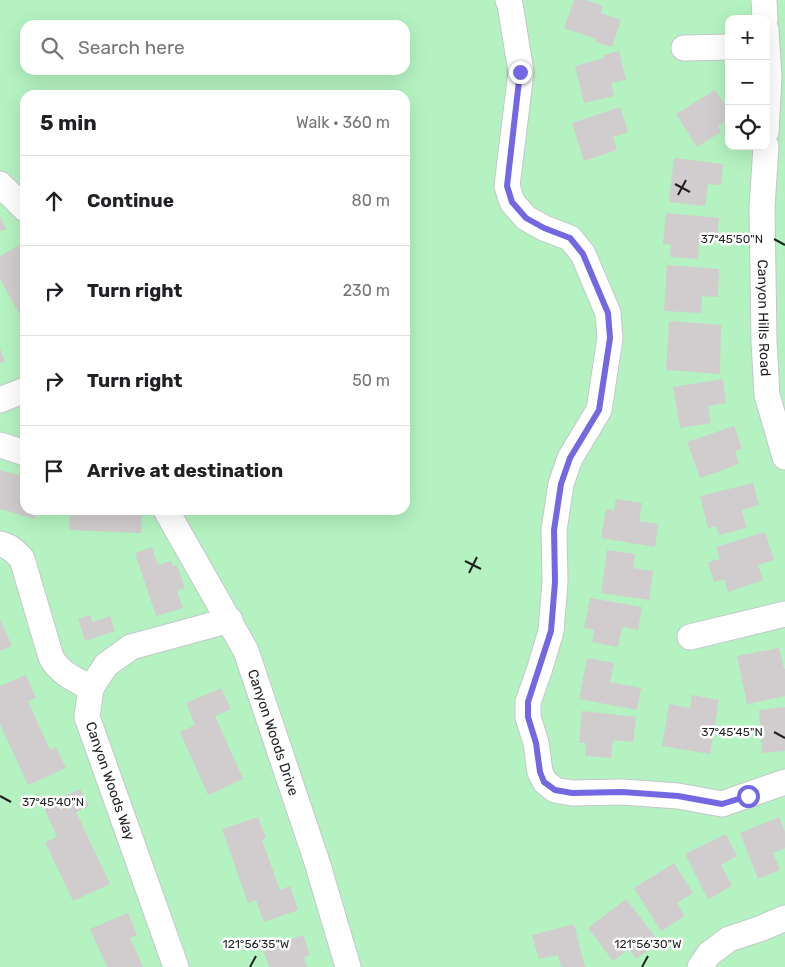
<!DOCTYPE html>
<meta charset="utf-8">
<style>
:root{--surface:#fff;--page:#f6f6f6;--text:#202124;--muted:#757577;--line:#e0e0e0}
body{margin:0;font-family:Rubik,sans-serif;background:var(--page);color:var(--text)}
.controls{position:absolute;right:15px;top:15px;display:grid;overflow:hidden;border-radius:10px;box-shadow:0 5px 20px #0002}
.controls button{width:45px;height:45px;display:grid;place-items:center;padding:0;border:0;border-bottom:1px solid var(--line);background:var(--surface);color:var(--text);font:25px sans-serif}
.stop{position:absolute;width:15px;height:15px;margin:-11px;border:4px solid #7367e2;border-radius:50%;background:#fff}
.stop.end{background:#7367e2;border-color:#fff;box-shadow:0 1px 5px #0008}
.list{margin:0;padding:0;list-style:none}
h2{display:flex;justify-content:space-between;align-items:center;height:65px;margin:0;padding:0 20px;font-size:21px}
h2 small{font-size:16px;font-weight:400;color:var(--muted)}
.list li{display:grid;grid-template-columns:32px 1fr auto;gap:15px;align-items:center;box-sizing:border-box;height:90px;padding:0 20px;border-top:1px solid var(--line)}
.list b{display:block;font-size:19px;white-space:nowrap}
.list em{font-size:16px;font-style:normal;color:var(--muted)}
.icon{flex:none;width:28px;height:28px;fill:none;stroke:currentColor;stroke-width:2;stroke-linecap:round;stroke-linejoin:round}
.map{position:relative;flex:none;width:785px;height:967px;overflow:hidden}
.search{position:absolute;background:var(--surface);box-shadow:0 5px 20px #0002;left:20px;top:20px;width:390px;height:55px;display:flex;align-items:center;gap:12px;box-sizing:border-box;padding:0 18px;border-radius:15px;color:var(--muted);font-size:19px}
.panel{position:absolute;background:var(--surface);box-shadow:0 5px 20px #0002;left:20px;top:90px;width:390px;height:425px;border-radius:15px}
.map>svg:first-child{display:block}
.green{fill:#b4f2c1;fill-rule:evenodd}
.building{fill:#d1ccce}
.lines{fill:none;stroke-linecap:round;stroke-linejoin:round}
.minor-casing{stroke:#c4c7cb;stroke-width:27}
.minor{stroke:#fff;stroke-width:25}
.route{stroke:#7367e2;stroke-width:6}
.ticks{fill:none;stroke:#1f2021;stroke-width:2}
.labels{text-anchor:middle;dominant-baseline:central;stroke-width:5;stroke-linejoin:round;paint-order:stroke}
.street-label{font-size:14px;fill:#1f2021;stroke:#fff}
.ticks-label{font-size:12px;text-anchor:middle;fill:#1f2021;stroke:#fff;stroke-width:5;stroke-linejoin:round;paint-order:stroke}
</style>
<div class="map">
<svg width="785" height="967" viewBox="0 0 785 967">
<rect width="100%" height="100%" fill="#f3f6fa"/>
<!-- green -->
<path class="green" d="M0,0H785V967H0ZM729,19H766V146H729ZM25,25H405V70H25ZM25,95H405V510H25Z"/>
<!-- building -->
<path class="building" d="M574,0H586L603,6L601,13L621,20L612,47L595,42L596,39L564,28Z
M619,51L626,80L611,83L614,96L584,103L575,66L604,58V55Z
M715,90L729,111V119L718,126L721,132L697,147L676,114Z
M620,107L628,132L613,137L617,150L584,161L572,123Z
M674,158L723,164L721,185L708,184L705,206L669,202Z
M666,213L719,218L717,241L699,239L698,259L670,257L671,245L663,244Z
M0,216L6,229L0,231Z
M25,242V324L0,279V256Z
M667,265L719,269L718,297L702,296L701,313L664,311Z
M669,321L721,325L720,374L666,370Z
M0,349L5,361L0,363Z
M723,379L726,403L708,406L711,423L680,428L673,387Z
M734,426L742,449L735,451L739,464L700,478L687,442Z
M0,470L25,477V510H37L35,519L0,509Z
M753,483L759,505L742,510L746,528L719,535L716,526L708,528L700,496Z
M616,499L642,503L639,521L658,524L655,547L601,538L606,509L614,510Z
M70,510H142L141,533L69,530Z
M765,532L774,560L758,565L763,580L728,592L724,579L714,582L708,562L720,559L716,547Z
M152,547L158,565L171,561L173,566L177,565L185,588L177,590L183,608L156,616L135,553Z
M607,550L635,554L633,568L653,571L649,600L601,593Z
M590,598L642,607L638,630L622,627L618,647L592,642L594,630L584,628Z
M90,615L93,622L110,616L115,631L85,641L78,619Z
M0,619L12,646L0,651Z
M779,648L784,669H785V696L747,704L737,656Z
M587,658L614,663L610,682L641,688L637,710L579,699Z
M26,675L36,698L28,701L50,750L56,747L66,768L28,785L0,724V686Z
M221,688L231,709L215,716L243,779L208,795L180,732L195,725L186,703Z
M692,695L719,700L710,754L662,746L669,704L690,708Z
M785,707V751L762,753L759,710Z
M582,711L636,717L633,742L613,740L611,758L585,756L586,743H579Z
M80,789L89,806L76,812L110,884L73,901L45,842L57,837L43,806Z
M258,817L266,838L262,840L280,890L290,886L298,910L264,922L256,900L248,903L222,829Z
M779,817L785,832V848L773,853L780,870L758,879L740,833Z
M726,834L737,856L721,865L732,886L708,899L685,854Z
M674,863L693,893L677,903L685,916L661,931L634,888Z
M626,899L659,942L636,959L629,949L613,961L588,928Z
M128,913L137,935L130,938L143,967H107L90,929Z
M574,924L585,967H561L558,955L539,959L532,935Z
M303,935L310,955L304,957L307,967H269L263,949Z"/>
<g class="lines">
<!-- minor casing -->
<g class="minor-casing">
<g id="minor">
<path d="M508,0L510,4L521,72L507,186L512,202L526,218L544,228L570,238L583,254L608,313L610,338L599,410L570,458L561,484L554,530L555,582L551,631L540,668L528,702V717L536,743L540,772L545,782L555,790L572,793L622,792L678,796L722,804L785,782"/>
<path d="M764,0L765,19"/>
<path d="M766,30L769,77L766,132"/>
<path d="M684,48L729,47"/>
<path id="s1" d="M766,146L762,208L764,341L767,395L785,457"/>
<path d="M0,184L25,209"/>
<path d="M0,400L25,390"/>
<path d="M0,445L25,453"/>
<path id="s2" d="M166,510L246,651L317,862L348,967"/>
<path d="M0,544C10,546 16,552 22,559L51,657C59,673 76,680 91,688"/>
<path d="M690,637L785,614"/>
<path d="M176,967L87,717L91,688L106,665L131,647L230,620"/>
<path d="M700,967L709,954L729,939L762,928L785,918"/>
</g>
</g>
<!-- minor -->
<use href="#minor" class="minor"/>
</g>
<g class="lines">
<!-- route -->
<path class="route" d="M520,72L507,186L512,202L526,218L544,228L570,238L583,254L608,313L610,338L599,410L570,458L561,484L554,530L555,582L551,631L528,702V717L536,743L540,772L544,782L555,790L572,793L622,792L678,796L722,804L748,796"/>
</g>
<!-- ticks -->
<path class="ticks" d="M675,184L690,192M678,195L686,180M774,239L785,245M465,561L481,569M469,573L477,557M774,732L785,738M0,796L11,802M250,967L256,956M642,967L648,956"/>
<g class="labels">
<!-- street labels -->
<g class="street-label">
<text stroke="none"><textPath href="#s1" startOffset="172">Canyon Hills Road</textPath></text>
<text stroke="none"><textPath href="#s2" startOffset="248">Canyon Woods Drive</textPath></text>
<text transform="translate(110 781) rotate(71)">Canyon Woods Way</text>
</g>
</g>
<g class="ticks-label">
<text x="732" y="243">37°45'50"N</text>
<text x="732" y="736">37°45'45"N</text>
<text x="53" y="806">37°45'40"N</text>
<text x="256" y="948">121°56'35"W</text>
<text x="648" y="948">121°56'30"W</text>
</g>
</svg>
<div class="controls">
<button>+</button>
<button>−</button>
<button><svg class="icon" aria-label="locate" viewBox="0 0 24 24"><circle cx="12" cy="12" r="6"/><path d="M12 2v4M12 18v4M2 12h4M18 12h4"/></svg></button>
</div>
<div class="stop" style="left:748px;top:796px"></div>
<div class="stop end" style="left:520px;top:72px"></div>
<div class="search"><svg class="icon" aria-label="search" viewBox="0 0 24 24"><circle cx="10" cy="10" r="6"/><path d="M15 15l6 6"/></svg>Search here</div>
<section class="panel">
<h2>5 min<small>Walk · 360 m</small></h2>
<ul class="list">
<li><svg class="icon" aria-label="ahead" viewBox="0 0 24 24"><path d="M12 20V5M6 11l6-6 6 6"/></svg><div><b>Continue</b></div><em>80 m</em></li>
<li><svg class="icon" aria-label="right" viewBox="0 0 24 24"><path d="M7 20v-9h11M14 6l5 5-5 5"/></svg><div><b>Turn right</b></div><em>230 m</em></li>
<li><svg class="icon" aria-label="right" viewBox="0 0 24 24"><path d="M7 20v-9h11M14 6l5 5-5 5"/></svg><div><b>Turn right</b></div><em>50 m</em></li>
<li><svg class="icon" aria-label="arrive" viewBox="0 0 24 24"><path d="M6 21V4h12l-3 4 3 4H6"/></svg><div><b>Arrive at destination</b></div></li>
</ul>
</section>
</div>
